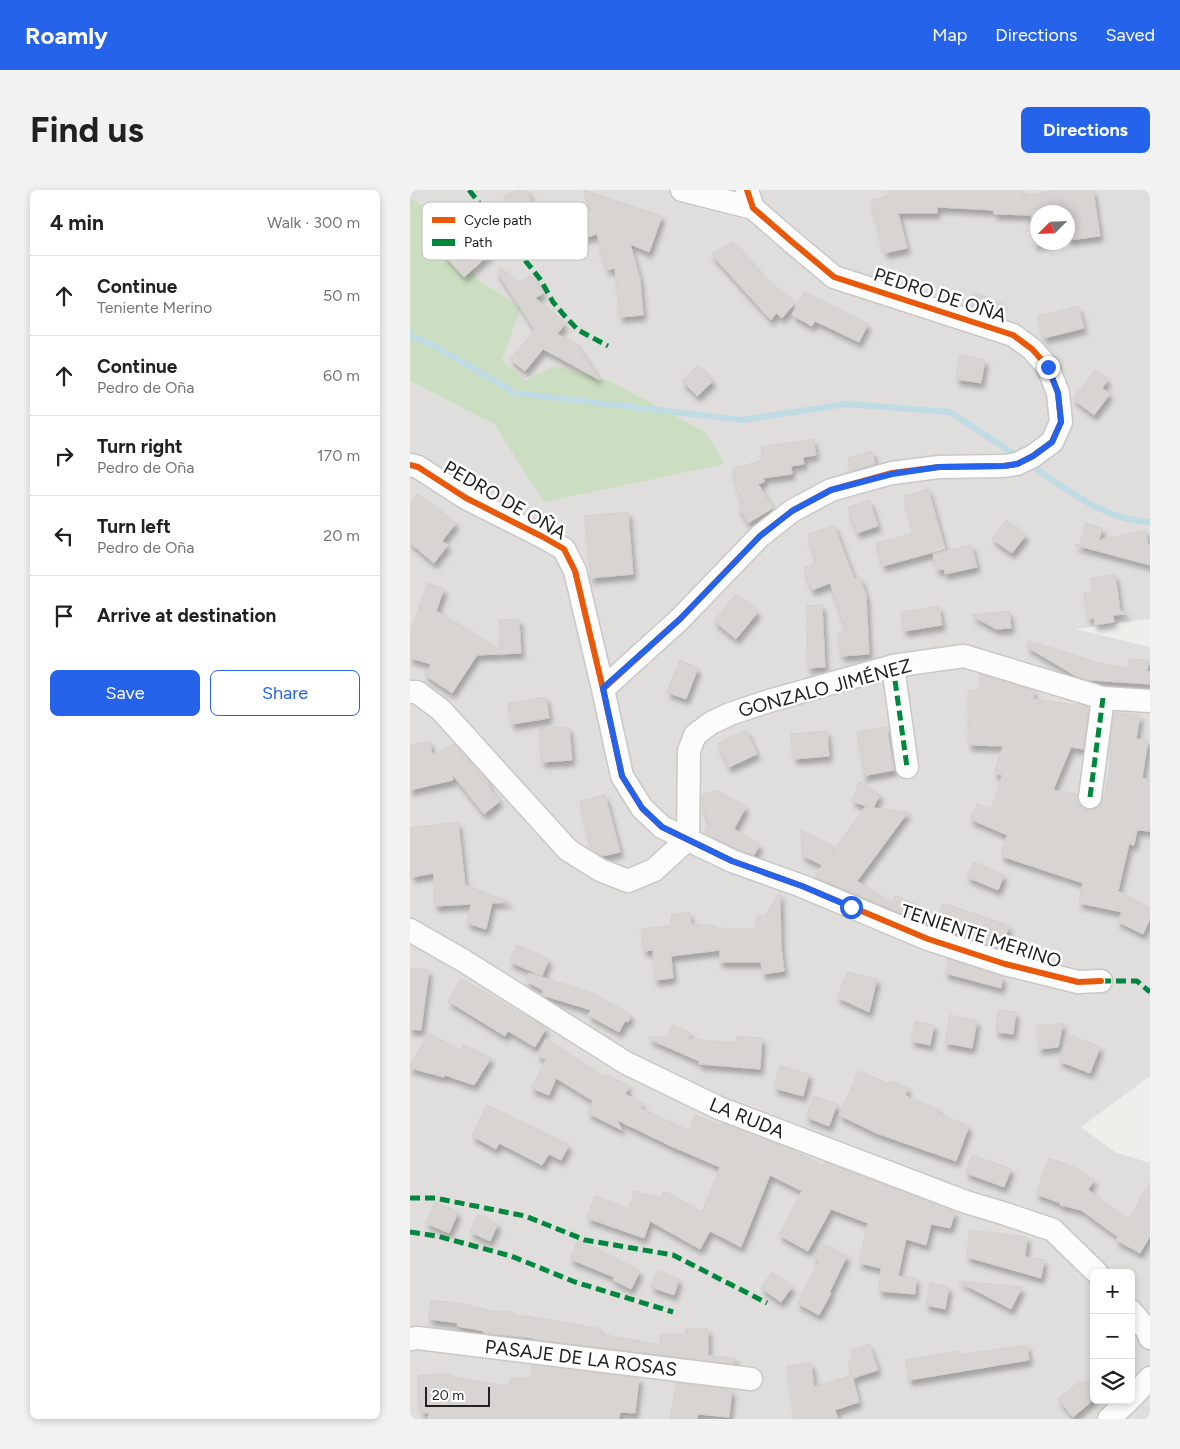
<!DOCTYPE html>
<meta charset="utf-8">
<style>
:root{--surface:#fff;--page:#f2f2f2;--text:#202124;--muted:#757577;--line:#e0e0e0;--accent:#2563eb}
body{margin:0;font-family:Figtree,sans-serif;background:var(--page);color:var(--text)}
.controls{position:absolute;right:15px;bottom:15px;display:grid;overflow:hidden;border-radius:8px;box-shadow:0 2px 8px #0003}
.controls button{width:45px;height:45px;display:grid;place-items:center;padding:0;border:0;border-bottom:1px solid var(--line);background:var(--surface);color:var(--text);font:25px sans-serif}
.compass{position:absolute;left:620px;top:15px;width:45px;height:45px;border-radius:50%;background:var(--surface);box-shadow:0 2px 8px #0003;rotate:246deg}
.scale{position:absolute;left:15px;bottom:12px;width:65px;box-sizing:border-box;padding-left:5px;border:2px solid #222;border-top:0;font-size:14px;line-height:18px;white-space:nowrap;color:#222;-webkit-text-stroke:4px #fff;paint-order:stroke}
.stop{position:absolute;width:15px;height:15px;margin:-11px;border:4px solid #2563eb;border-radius:50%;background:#fff}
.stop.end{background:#2563eb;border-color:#fff;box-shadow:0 1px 5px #0008}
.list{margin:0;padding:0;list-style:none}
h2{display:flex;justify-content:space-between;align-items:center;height:65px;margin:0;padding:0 20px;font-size:21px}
h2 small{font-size:16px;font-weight:400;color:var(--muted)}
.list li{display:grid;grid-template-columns:32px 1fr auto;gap:15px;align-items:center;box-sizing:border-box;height:80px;padding:0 20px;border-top:1px solid var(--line)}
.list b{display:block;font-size:19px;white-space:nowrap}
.list p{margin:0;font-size:16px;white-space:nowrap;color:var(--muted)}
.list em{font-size:16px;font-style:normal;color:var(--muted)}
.actions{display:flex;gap:10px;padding:15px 20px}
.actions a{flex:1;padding:11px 0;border:1px solid var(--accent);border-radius:8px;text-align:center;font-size:18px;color:var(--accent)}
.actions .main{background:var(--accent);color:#fff}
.icon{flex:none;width:28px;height:28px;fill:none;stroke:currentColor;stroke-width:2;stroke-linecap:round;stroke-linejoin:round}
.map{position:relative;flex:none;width:740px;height:1229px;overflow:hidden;border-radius:8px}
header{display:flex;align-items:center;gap:30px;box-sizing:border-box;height:70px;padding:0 25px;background:var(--accent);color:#fff}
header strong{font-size:24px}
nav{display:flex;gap:28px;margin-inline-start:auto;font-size:18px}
.intro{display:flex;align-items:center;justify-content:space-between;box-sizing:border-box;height:120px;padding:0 30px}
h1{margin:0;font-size:35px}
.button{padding:12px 22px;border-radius:8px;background:var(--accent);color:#fff;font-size:18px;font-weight:700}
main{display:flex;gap:30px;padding:0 30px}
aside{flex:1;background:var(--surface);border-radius:8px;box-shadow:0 2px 8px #0003}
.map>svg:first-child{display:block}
.residential{fill:#dfdedc;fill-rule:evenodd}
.forest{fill:#cbdec1}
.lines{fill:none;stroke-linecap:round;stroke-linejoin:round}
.stream{stroke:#bfdbe3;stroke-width:6}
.building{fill:#d7d4d2;stroke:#d3d0cc;filter:url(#shadow)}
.street-casing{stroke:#c9c8c7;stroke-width:25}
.street{stroke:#fdfcfc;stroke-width:22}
.quiet{stroke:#00873e;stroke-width:5;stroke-dasharray:10 5;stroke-linecap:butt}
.cycleway-casing{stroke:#fff;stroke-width:9}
.cycleway{stroke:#e8590c;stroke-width:6}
.route{stroke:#2563eb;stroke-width:6}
.labels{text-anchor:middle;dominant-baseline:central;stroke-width:5;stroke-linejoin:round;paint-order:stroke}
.street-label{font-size:19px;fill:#222;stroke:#fff}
.key{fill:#fff;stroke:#bdbdbd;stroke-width:1}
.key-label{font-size:14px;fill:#222}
</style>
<header>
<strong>Roamly</strong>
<nav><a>Map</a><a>Directions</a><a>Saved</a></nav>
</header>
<div class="intro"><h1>Find us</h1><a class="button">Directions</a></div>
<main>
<aside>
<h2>4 min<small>Walk · 300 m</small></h2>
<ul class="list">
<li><svg class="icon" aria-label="ahead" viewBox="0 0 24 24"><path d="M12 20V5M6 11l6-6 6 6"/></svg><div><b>Continue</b><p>Teniente Merino</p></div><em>50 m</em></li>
<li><svg class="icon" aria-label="ahead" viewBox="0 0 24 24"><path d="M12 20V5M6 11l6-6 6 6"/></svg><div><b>Continue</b><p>Pedro de Oña</p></div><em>60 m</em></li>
<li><svg class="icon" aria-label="right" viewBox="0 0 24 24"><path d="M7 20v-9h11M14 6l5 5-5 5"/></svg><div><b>Turn right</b><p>Pedro de Oña</p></div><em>170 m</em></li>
<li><svg class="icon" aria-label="left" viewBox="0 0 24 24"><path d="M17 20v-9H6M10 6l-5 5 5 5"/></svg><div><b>Turn left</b><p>Pedro de Oña</p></div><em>20 m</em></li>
<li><svg class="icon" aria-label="arrive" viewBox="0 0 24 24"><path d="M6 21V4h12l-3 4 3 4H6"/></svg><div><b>Arrive at destination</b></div></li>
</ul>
<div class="actions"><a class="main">Save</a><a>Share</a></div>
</aside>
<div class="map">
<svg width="740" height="1229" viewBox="0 0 740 1229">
<defs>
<filter id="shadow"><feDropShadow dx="3" dy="5.5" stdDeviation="2.5" flood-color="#0004"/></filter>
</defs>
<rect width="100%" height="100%" fill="#f0eeeb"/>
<!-- residential -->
<path class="residential" d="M0,0H740V429L665,439L740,457V886L671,937L705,962L740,973V1229H0ZM628,22H658V52H628ZM684,1083H721V1210H684Z"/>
<!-- forest -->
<path class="forest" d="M0,9L33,25L67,89L111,118L92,170L116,191L144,176L200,191L295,242L315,274L134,312L84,234L0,191Z"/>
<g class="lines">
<!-- stream -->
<path class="stream" d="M0,145L23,155L105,203L332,230L436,214L540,222L609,267
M619,274C657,299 693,330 740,332"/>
</g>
<!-- building -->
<path class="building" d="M108,0H117L125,20L104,28L94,6Z
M174,0L252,26L239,62L220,54L230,89L233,125L210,127L205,78L197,80L187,44L141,59L133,36L181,20Z
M478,0H612V6L646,0H683L690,46L658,50V22H628V52H642L625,55L621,25L584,24V20L527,17V23H488L497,58L475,63L461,10L478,6Z
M53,28L83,61L54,87L31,62L42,52L35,45Z
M322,52L356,90L385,113L372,128L366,123L361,130L301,64Z
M91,78L108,93L121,85L133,103L125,108L155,134L147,144L166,154L190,190L133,159L115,181L100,169L125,140L87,82Z
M394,102L458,134L449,152L405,131L402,136L382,125Z
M563,102L591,113L586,126L558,117Z
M668,116L674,138L634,148L628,126Z
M550,165L575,170L571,193L546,189Z
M288,176L303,191L287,206L272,191Z
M685,180L698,190L692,198L700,204L684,225L663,209Z
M403,249L406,265L393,267L394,274L381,276L382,284L353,288L354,292L348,294L363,318L338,333L328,316L332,314L322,279L353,270L351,257Z
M462,261L465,274L441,281L438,268Z
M518,299L535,359L473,376L466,353L504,343L494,306Z
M7,304L46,333L32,351L38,355L24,373L0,353V316Z
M459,310L468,336L447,343L438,317Z
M218,322L223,384L181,388L175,326Z
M596,330L616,345L602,363L582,349Z
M675,333L692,338L689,350L735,340L738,355L740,354V375L665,355L670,354Z
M424,335L444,389L450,387L456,405L459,464L432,466L427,442H437L420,393L402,400L394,378L407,373L398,344Z
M561,355L567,377L535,384L534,379L527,380L523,364Z
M705,385L710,420L717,424L703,425L704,432L685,435L684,428L678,429L674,401L683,406L681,388Z
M18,393L34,399L26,421L90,460L89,430L109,429L111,463L67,465L42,503L15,485L21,474L0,468V443Z
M326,404L348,422L326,449L304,431Z
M412,415L415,477L398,478L397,416Z
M529,416L532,435L494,441L491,422Z
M599,421L601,438L586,439L561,425Z
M619,451L689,473L719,478V469L738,470L737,481L740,482V494L679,490L666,486L617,457Z
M270,470L288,478L276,509L257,502Z
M570,484L624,501L623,509L679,517L673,559L661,557L643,600L667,604L668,612L672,617L678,620L685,619L691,615L693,608H695L702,565L699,564L704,522L730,526L726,549L738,551L732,588L740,590V641L727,640L724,655L719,654L708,701L740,718V729L733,744L707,731L712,722L669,713L673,693L591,666L597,645L560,629L567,614L581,620L592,585L584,583L593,556L559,555L558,501L570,500Z
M136,507L139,528L102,534L98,513Z
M159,537L162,570L132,572L129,539Z
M476,537L484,580L452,586L456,576H454L447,542Z
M336,540L347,564L319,577L308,553Z
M417,541L419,566L384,569L381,544Z
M20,551L22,565L44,554L76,589L81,600L90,611L74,624L42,584L43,590L0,600V555Z
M449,592L470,605L463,618L498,622L447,691L482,713L485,705L519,721L514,733L405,687L412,675L393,666L391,640L422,656L423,663L425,658L455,617L461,618L442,611Z
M306,600L336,617L324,639L350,655L344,665L327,659L294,643L299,634L292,615V605Z
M195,605L210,662L192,666L182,660L170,611Z
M48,632L55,695L100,712L82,713L76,739L57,733L61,714L25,716L24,683L2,687L0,673V638Z
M564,672L594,685L588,700L557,687Z
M370,702L371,757L374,781L353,784L351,772H310V760L261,766L263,788L245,790L243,760L234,761L231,739L262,735L261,725L279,722L281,734L307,736V739H347L346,726H355Z
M533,713L599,736L591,759L525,736Z
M106,755L139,769L132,786L100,772Z
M538,769L593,787L591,798L535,783Z
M0,778L19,780L11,840L0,839Z
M438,782L467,789L459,822L427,807Z
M119,783L184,804L221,825L218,832L215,831L209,842L178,825L181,820L132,805L133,800L116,791Z
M51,789L136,838L125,857L98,841L95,846L38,811Z
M588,820L606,822L603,844L586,842Z
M540,825L567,831L562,858L535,853Z
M505,831L524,835L520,855L501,851Z
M653,833L648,857L629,859L627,836Z
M262,835L281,843L278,849L327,853V846L352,848L350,879L289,874V871L239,849V846L257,848Z
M19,843L50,861L54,855L81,868L64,895L35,885L34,887L0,878V875Z
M659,845L690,857L680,883L649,871Z
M136,849L195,887L196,885L219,896L215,904L233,914L230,918L279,941L285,925L310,935L311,933L383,960L413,976L415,972L524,1014L523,1015L545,1022L540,1038L521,1034L516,1055L496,1049L488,1086L506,1088L505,1104L469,1101L471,1078L449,1073L458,1033L421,1019L398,1061L369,1045L392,1001L360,985L331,1057L300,1041L290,1059L240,1031L234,1048L177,1028L185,1006L219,1019L224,1001L250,1008L254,1001L292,1022L310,977L261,956L207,930L212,940L178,923L183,911L146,888L139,905L121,898L136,870L127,865Z
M370,876L399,884L393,906L364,898Z
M449,881L479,894L481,891L498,898L495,905L499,907L498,908L530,920L529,924L559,936L546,971L466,943L429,925Z
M404,906L427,914L419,936L396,927Z
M77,915L159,955L151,970L139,964L132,975L89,953L86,959L62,946Z
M562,965L601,979L594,997L556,983Z
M639,968L659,975L684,990L678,1000L718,1030L740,992V1046L730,1063L706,1050L708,1047L671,1020L650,1015V1013L626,1004Z
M25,1012L48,1022L39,1043L16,1033Z
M68,1024L88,1034L80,1051L60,1042Z
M560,1040L617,1047L615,1067L634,1070L631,1088L557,1067Z
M168,1050L230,1081L221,1099L203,1090L204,1087L160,1069Z
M411,1053L437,1066L419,1103H421L409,1125L387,1113L409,1071L404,1068Z
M247,1081L269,1089L264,1105L241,1097Z
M362,1082L382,1097L371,1112L351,1098Z
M548,1091L612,1097L601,1119Z
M520,1093L539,1097L535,1119L516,1115Z
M21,1110L53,1114L87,1122L102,1121V1126H122V1127L191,1139L190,1144L251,1155L250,1144H276V1139H298V1166L325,1168L324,1174L123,1149V1148L74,1143V1141L47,1136L48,1133L19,1129Z
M459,1154L468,1180L443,1188L438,1171L443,1169L441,1160Z
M617,1155L619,1170L499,1190L496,1170L549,1161V1165Z
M401,1173L404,1197L442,1185L449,1212L425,1220L428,1229H385L377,1176Z
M122,1175L229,1188L225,1223L210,1222L209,1229H18L19,1223L11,1222V1215H9L8,1185L42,1184V1187L99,1196L100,1188H121Z
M684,1186V1209L663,1227L648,1209L670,1191L673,1194Z
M267,1193L322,1200L319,1227L288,1224L287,1229H260Z"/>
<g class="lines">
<!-- street casing -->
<g class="street-casing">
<path id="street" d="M272,0L343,18
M0,275L8,277L56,308L133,347L154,359L165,381L193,499L212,586L232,618L252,637L322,671L392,696L518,749L595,774L668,792L691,791
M483,476L497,577
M193,499L270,429L350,346L382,321L421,300L482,283L529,277L594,276L607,274L623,266L642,252L651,232L648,203L638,177L622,159L603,145L424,87L381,51L343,18L337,0
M0,502H7L31,520L158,660L190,680L218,691L244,680L278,649
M680,607L693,508
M278,649L279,561L285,545L301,533L320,524L362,510L483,476L554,466L693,508L740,511
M0,740L54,771L216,873L309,918L556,1012L596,1024L643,1040L687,1083
M721,1121L737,1140L740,1148
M0,1149L8,1148L341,1189
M721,1208L740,1188
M699,1229L719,1210"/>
</g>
<!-- street -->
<use href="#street" class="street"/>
<!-- quiet -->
<path class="quiet" d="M59,0L130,89L143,112L153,124L168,140L198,156
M483,476L497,577
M680,607L693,508
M691,791H727L740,802
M0,1008H25L115,1026L175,1050L263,1065L357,1113
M0,1042L27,1046L101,1066L165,1092L263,1122"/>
<!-- cycleway casing -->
<g class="cycleway-casing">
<path id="cycleway" d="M0,275L8,277L56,308L133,347L154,359L165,381L193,499L212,586L232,618L252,637L322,671L392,696L518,749L595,774L668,792L691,791
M193,499L270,429L350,346L382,321L421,300L482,283L529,277L594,276L607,274L623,266L642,252L651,232L648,203L638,177L622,159L603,145L424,87L381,51L343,18L337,0"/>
</g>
<!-- cycleway -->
<use href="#cycleway" class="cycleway"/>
</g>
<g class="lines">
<!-- route -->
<path class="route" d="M441,717L392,696L322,671L252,637L232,618L212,586L193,498L270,429L350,346L382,321L421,300L482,284L529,277L594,276L607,274L623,266L642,252L651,232L648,203L638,177"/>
</g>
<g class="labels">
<!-- street labels -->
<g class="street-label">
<text transform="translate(530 105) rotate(18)">PEDRO DE OÑA</text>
<text transform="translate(95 310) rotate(30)">PEDRO DE OÑA</text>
<text transform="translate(415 498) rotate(-15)">GONZALO JIMÉNEZ</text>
<text transform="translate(571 746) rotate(18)">TENIENTE MERINO</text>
<text transform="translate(337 928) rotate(22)">LA RUDA</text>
<text transform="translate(171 1168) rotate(7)">PASAJE DE LA ROSAS</text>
</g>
</g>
<!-- legend -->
<rect x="12" y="12" width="166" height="58" rx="8" class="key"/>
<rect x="22" y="27" width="23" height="6" fill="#e8590c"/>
<rect x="22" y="49" width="23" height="7" fill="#00873e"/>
<g class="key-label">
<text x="54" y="35">Cycle path</text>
<text x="54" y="57">Path</text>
</g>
</svg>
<div class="controls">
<button>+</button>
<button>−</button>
<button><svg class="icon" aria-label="layers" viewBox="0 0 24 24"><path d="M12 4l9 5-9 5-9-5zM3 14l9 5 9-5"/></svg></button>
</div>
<svg class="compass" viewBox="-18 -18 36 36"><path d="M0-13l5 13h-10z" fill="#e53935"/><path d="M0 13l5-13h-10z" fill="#757577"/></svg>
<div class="scale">20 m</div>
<div class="stop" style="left:441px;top:717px"></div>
<div class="stop end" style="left:638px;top:177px"></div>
</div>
</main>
